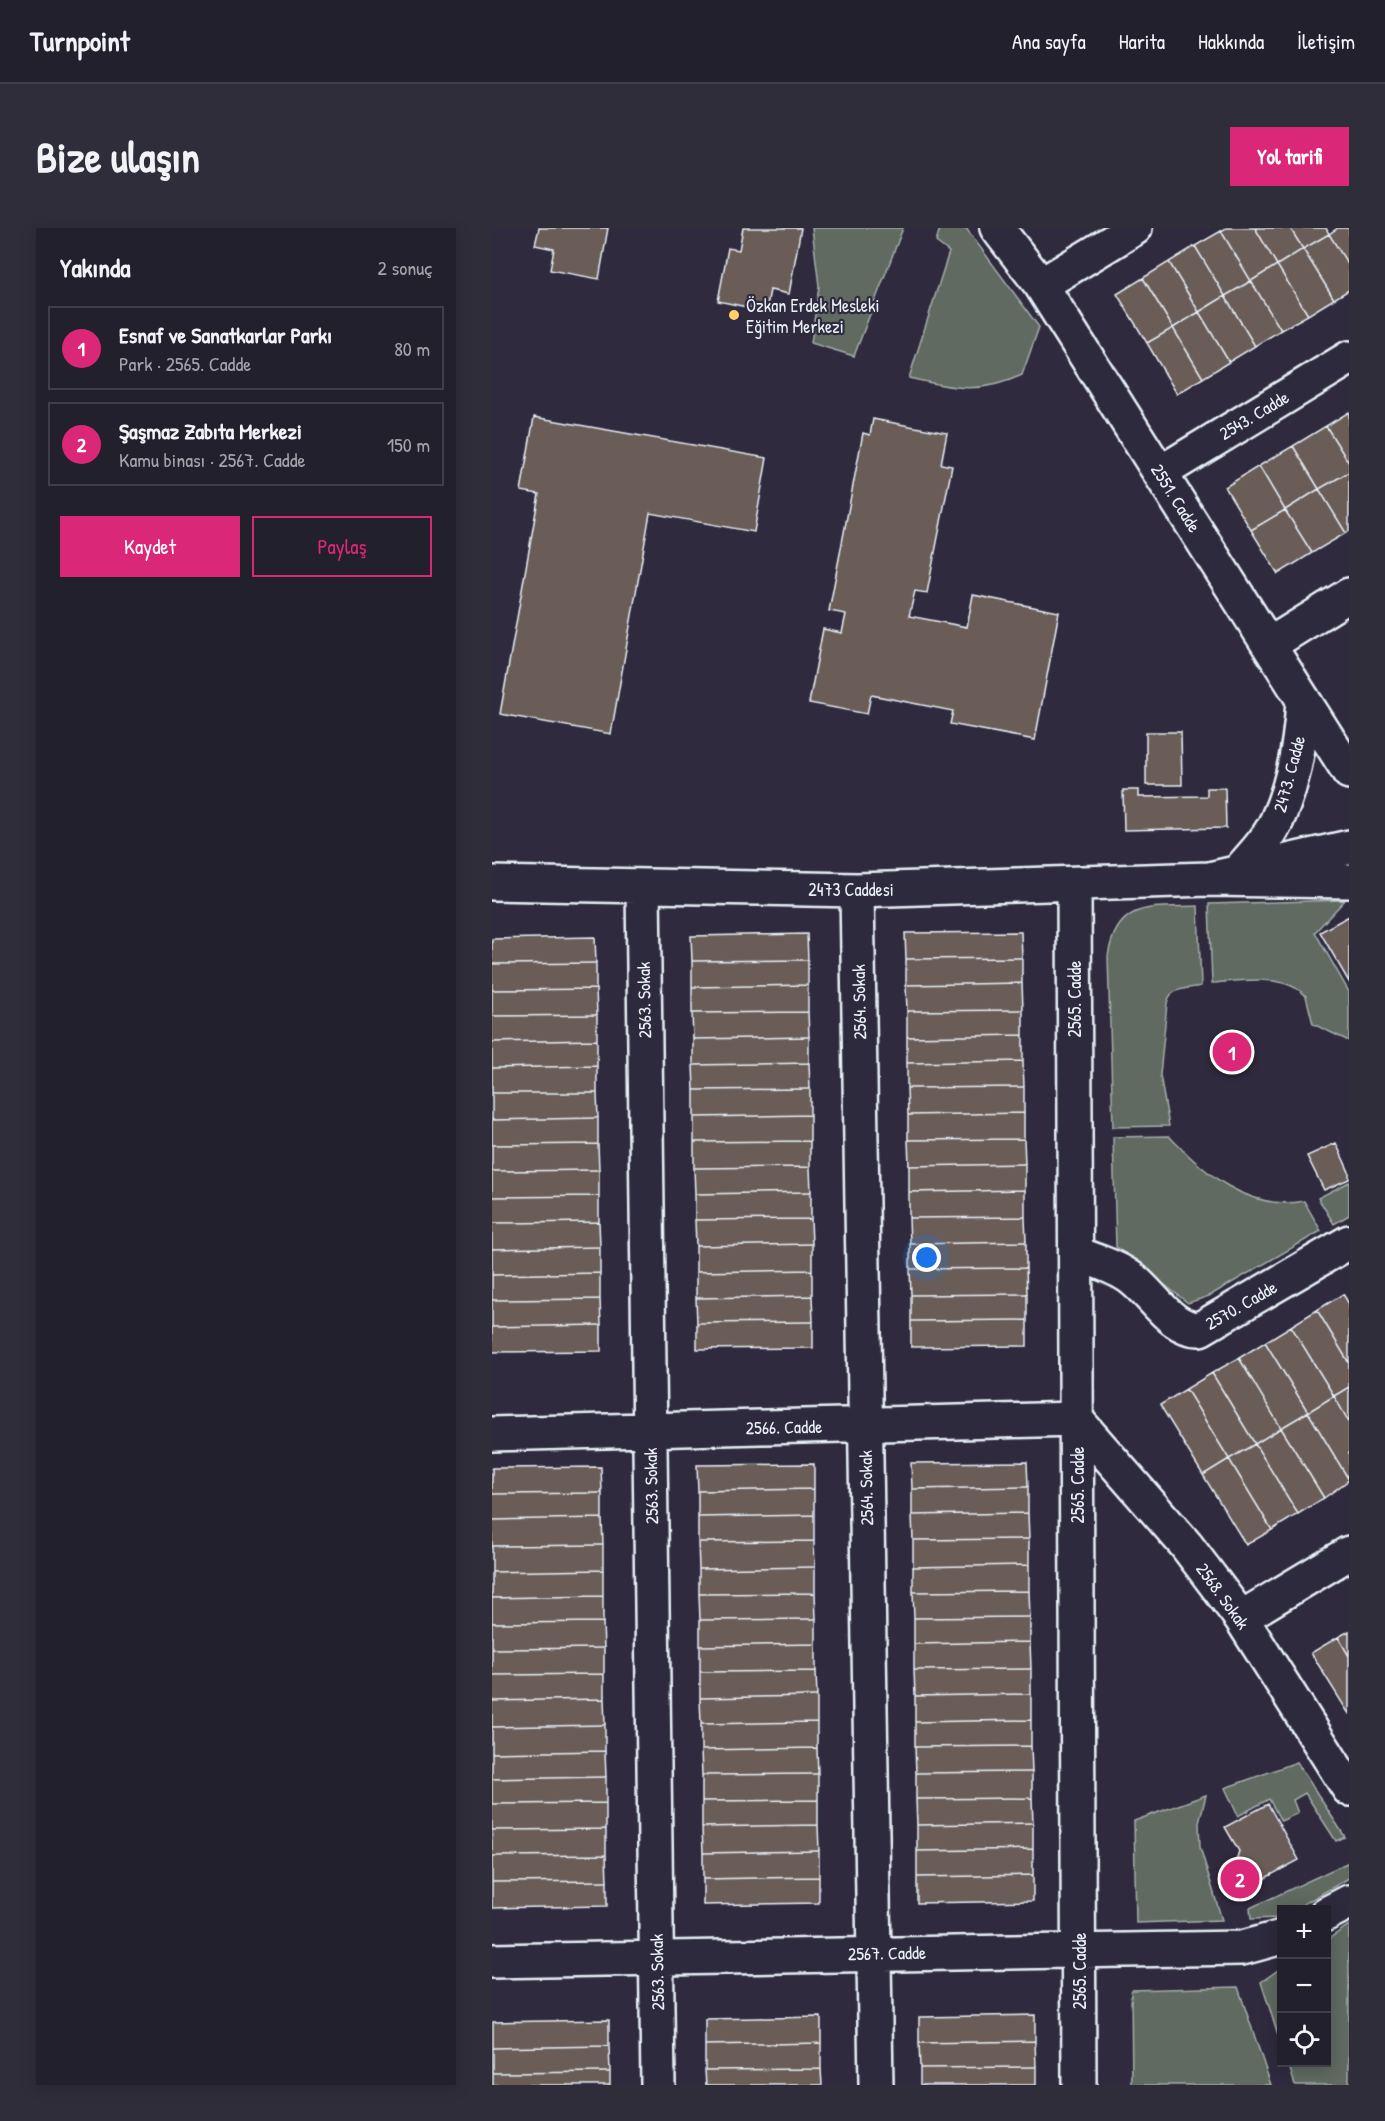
<!DOCTYPE html>
<html lang="tr">
<meta charset="utf-8">
<style>
:root{--surface:#23202e;--page:#2f2d3a;--text:#f1f3f6;--muted:#a3a3aa;--line:#403e4a;--accent:#db2777}
body{margin:0;font-family:"Patrick Hand",sans-serif;background:var(--page);color:var(--text)}
.controls{position:absolute;right:18px;bottom:18px;display:grid;overflow:hidden;border-radius:0px;box-shadow:0 3px 15px #0003}
.controls button{width:54px;height:54px;display:grid;place-items:center;padding:0;border:0;border-bottom:2px solid var(--line);background:var(--surface);color:var(--text);font:30px sans-serif}
.you{position:absolute;left:435px;top:1030px;width:21px;height:21px;margin:-15px;border:4px solid #fff;border-radius:50%;background:#1a73e8;box-shadow:0 0 0 9px #1a73e833}
.badge{display:grid;place-items:center;width:39px;height:39px;border-radius:50%;background:var(--accent);color:#fff;font-size:20px;font-weight:700}
.pin{position:absolute;translate:-50% -50%;border:3px solid #fff;box-shadow:0 2px 6px #0006}
.list{margin:0;padding:0;list-style:none}
h2{display:flex;justify-content:space-between;align-items:center;height:78px;margin:0;padding:0 24px;font-size:26px}
h2 small{font-size:20px;font-weight:400;color:var(--muted)}
.list li{display:grid;grid-template-columns:39px 1fr auto;gap:18px;align-items:center;box-sizing:border-box;height:84px;margin:0 12px 12px;padding:0 12px;border:2px solid var(--line);border-radius:0px}
.list b{display:block;font-size:22px;white-space:nowrap}
.list p{margin:0;font-size:20px;white-space:nowrap;color:var(--muted)}
.list em{font-size:20px;font-style:normal;color:var(--muted)}
.actions{display:flex;gap:12px;padding:18px 24px}
.actions a{flex:1;padding:14px 0;border:2px solid var(--accent);border-radius:0px;text-align:center;font-size:21px;color:var(--accent)}
.actions .main{background:var(--accent);color:#fff}
.icon{flex:none;width:33px;height:33px;fill:none;stroke:currentColor;stroke-width:2;stroke-linecap:round;stroke-linejoin:round}
.map{position:relative;flex:none;width:857px;height:1857px;overflow:hidden;border-radius:0px}
header{display:flex;align-items:center;gap:36px;box-sizing:border-box;height:84px;padding:0 30px;background:var(--surface);border-bottom:2px solid var(--line)}
header strong{font-size:28px}
nav{display:flex;gap:33px;margin-inline-start:auto;font-size:21px}
.intro{display:flex;align-items:center;justify-content:space-between;box-sizing:border-box;height:144px;padding:0 36px}
h1{margin:0;font-size:42px}
.button{padding:15px 27px;border-radius:0px;background:var(--accent);color:#fff;font-size:21px;font-weight:700}
main{display:flex;gap:36px;padding:0 36px}
aside{flex:1;background:var(--surface);border-radius:0px;box-shadow:0 3px 15px #0003}
.map>svg:first-child{display:block}
.green{fill:#616b60;stroke:#a4aeac;stroke-width:1.5}
.building{fill:#6b5d59;stroke:#e8f1f8;stroke-width:1.5}
.lines{fill:none;stroke-linecap:round;stroke-linejoin:round}
.minor-casing{stroke:#e8f1f8;stroke-width:38}
.minor{stroke:#2f2a3d;stroke-width:33}
.poi-dot{fill:#ffd166;stroke:#2f2a3d;stroke-width:2}
.labels{text-anchor:middle;dominant-baseline:central;stroke-width:4.5;stroke-linejoin:round;paint-order:stroke}
.poi-label{font-size:18px;fill:#e8f1f8;stroke:#2f2a3d;text-anchor:start}
.street-label{font-size:18px;fill:#e8f1f8;stroke:#2f2a3d}
</style>
<header>
<strong>Turnpoint</strong>
<nav><a>Ana sayfa</a><a>Harita</a><a>Hakkında</a><a>İletişim</a></nav>
</header>
<div class="intro"><h1>Bize ulaşın</h1><a class="button">Yol tarifi</a></div>
<main>
<aside>
<h2>Yakında<small>2 sonuç</small></h2>
<ul class="list">
<li><span class="badge">1</span><div><b>Esnaf ve Sanatkarlar Parkı</b><p>Park · 2565. Cadde</p></div><em>80 m</em></li>
<li><span class="badge">2</span><div><b>Şaşmaz Zabıta Merkezi</b><p>Kamu binası · 2567. Cadde</p></div><em>150 m</em></li>
</ul>
<div class="actions"><a class="main">Kaydet</a><a>Paylaş</a></div>
</aside>
<div class="map">
<svg width="857" height="1857" viewBox="0 0 857 1857">
<rect width="100%" height="100%" fill="#2f2a3d"/>
<filter id="ink" filterUnits="userSpaceOnUse"><feTurbulence type="fractalNoise" baseFrequency=".0167" numOctaves="2"/><feDisplacementMap in="SourceGraphic" scale="12" xChannelSelector="R" yChannelSelector="G"/><feConvolveMatrix kernelMatrix="1 2 1 2 8 2 1 2 1" color-interpolation-filters="sRGB"/></filter>
<g filter="url(#ink)">
<!-- green -->
<path class="green" d="M320,0H411L362,128L319,115L327,58Z
M448,0H474L547,99L530,147C487,167 461,160 417,150L457,24L444,14Z
M853,672L823,704L857,764V813L821,796L814,768C792,745 749,753 720,755L717,676Z
M706,678L709,758C695,761 678,759 675,775L668,847L677,898L621,899L616,728C625,672 660,680 706,678Z
M677,908C712,945 757,984 812,973L829,1003L717,1068L696,1075L624,1019L621,909Z
M857,954V987L842,996L826,970Z
M805,1534L853,1609L844,1613L813,1565L801,1572L806,1585L789,1593L777,1571L746,1588L733,1560Z
M714,1567L707,1595L708,1619L730,1692L644,1695L642,1593Z
M857,1634V1650L803,1681L790,1682L788,1690L759,1691L758,1680Z
M857,1697V1857H803L796,1835L834,1834L835,1712Z
M789,1740V1816L769,1754Z
M746,1759L779,1857H640L639,1762Z"/>
<!-- building -->
<path class="building" d="M47,0H116L107,51L58,42L62,21L43,17Z
M251,0H309L297,66L278,62L274,83L226,73L236,20L247,22Z
M734,0H763L785,37L759,53L729,3Z
M763,0H798L811,21L785,37Z
M798,0H834L837,6L811,21Z
M846,0H857V38L837,6Z
M729,3L759,53L733,68L703,18Z
M837,6L857,38V62L842,71L811,21Z
M703,18L733,68L707,84L677,34Z
M811,21L842,71L816,87L785,37Z
M677,34L707,84L681,100L651,50Z
M785,37L816,87L789,102L759,53Z
M651,50L681,100L655,115L625,66Z
M759,53L789,102L763,118L733,68Z
M733,68L763,118L737,134L707,84Z
M707,84L737,134L711,150L681,100Z
M681,100L711,150L685,166L655,115Z
M857,184V235L834,198Z
M42,189L275,230L262,304L158,285L119,506L8,486L47,266L29,263Z
M381,191L455,205L449,236L460,238L435,365L423,363L417,388L475,399L481,367L567,384L543,512L458,496L461,483L379,467L375,486L317,475L331,401L350,405L354,386L337,383L371,205L378,207Z
M834,198L857,235V244L827,261L801,218Z
M801,218L827,261L793,282L767,238Z
M767,238L793,282L759,302L733,259Z
M857,244V303L854,305L827,261Z
M827,261L854,305L820,325L793,282Z
M793,282L820,325L786,346L759,302Z
M654,504H689L690,557H654Z
M715,560H733L734,600L632,602L631,562H647V569L715,568Z
M857,688V754L828,704Z
M529,704L530,730L414,731L413,705Z
M315,706L316,732L200,733L199,708Z
M103,709L104,735L0,736V711Z
M530,730V755L414,757V731Z
M316,732V757L200,759V733Z
M104,735V761L0,762V736Z
M530,755L531,782L415,783L414,757Z
M316,757V784L200,785V759Z
M104,761L105,787L0,788V762Z
M531,782V807L415,809V783Z
M316,784L317,809L201,811L200,785Z
M105,787V812L0,814V788Z
M531,807V833L415,835V809Z
M317,809V835L201,837V811Z
M105,812V838L0,840V814Z
M531,833L532,859L415,860V835Z
M317,835L318,861L202,862L201,837Z
M105,838V865H0V840Z
M532,859V885L416,887L415,860Z
M318,861V887L202,889V862Z
M0,865H105L106,890L0,892Z
M532,885V911L416,912V887Z
M318,887V913L202,914V889Z
M106,890V916L0,917V892Z
M532,911L533,936L417,938L416,912Z
M318,913V939L202,940V914Z
M844,915L857,944V951L832,962L815,928Z
M106,916L107,942L0,943V917Z
M533,936V962L417,964V938Z
M318,939L319,964L203,966L202,940Z
M107,942V968L0,969V943Z
M533,962V989L417,990V964Z
M319,964V991L203,992V966Z
M107,968V994L0,995V969Z
M533,989L534,1014L418,1016L417,990Z
M319,991L320,1016L204,1018L203,992Z
M107,994L108,1019L0,1021V995Z
M534,1014V1040L418,1041V1016Z
M320,1016V1042L204,1044V1018Z
M108,1019V1045L0,1047V1021Z
M534,1040L535,1066L419,1067L418,1041Z
M320,1042V1068L204,1070V1044Z
M108,1045V1071L0,1072V1047Z
M535,1066V1092L419,1093V1067Z
M851,1066L857,1076V1135L825,1082Z
M320,1068L321,1094L205,1095L204,1070Z
M108,1071L109,1097L0,1099V1072Z
M825,1082L857,1135V1159L842,1168L799,1098Z
M535,1092V1118L419,1119V1093Z
M321,1094V1120L205,1121V1095Z
M109,1097V1123L0,1124V1099Z
M799,1098L842,1168L816,1184L773,1114Z
M773,1114L816,1184L789,1200L747,1130Z
M747,1130L789,1200L763,1216L720,1145Z
M720,1145L763,1216L737,1231L694,1161Z
M857,1159V1194L842,1168Z
M694,1161L737,1231L711,1247L668,1177Z
M842,1168L857,1194V1252L816,1184Z
M816,1184L857,1252L832,1270L789,1200Z
M789,1200L832,1270L806,1286L763,1216Z
M763,1216L806,1286L780,1302L737,1231Z
M737,1231L780,1302L754,1317L711,1247Z
M535,1234L536,1259L420,1261L419,1235Z
M322,1236V1261L206,1263L205,1237Z
M109,1239L110,1265L0,1266V1240Z
M536,1259V1285L420,1287V1261Z
M322,1261V1287L206,1289V1263Z
M110,1265V1290L0,1292V1266Z
M536,1285L537,1311L421,1312L420,1287Z
M322,1287V1313L206,1314V1289Z
M110,1290L111,1317L0,1318V1292Z
M537,1311V1337L421,1339V1312Z
M322,1313L323,1339L207,1341L206,1314Z
M111,1317V1342L0,1344V1318Z
M537,1337V1363L421,1364V1339Z
M323,1339V1365L207,1366V1341Z
M111,1342V1368L0,1370V1344Z
M537,1363L538,1389L422,1390L421,1364Z
M323,1365L324,1391L208,1392L207,1366Z
M111,1368V1394L0,1395V1370Z
M538,1389V1414L422,1416V1390Z
M324,1391V1416L208,1418V1392Z
M111,1394L112,1420L0,1421V1395Z
M857,1403V1428L846,1409Z
M846,1409L857,1428V1486L819,1425Z
M538,1414L539,1441L422,1442V1416Z
M324,1416V1443L208,1444V1418Z
M112,1420V1446L0,1447V1421Z
M539,1441V1466L423,1468L422,1442Z
M324,1443L325,1468L208,1470V1444Z
M112,1446V1471L0,1473V1447Z
M539,1466V1492L423,1494V1468Z
M325,1468V1494L209,1496L208,1470Z
M112,1471L113,1497L0,1499V1473Z
M539,1492V1518L423,1519V1494Z
M325,1494V1520L209,1522V1496Z
M113,1497V1523L0,1525V1499Z
M539,1518L540,1544L424,1545L423,1519Z
M325,1520L326,1546L210,1547L209,1522Z
M113,1523L114,1549L0,1551V1525Z
M540,1544V1570L424,1571V1545Z
M326,1546V1572L210,1573V1547Z
M114,1549V1575L0,1576V1551Z
M540,1570L541,1595L425,1597L424,1571Z
M326,1572V1597L210,1599V1573Z
M114,1575V1601L0,1602V1576Z
M776,1576L807,1632L764,1655L754,1637L744,1633L747,1623L733,1599Z
M541,1595V1621L425,1623V1597Z
M326,1597L327,1623L211,1625L210,1599Z
M114,1601V1627L0,1628V1602Z
M541,1621V1647L425,1649V1623Z
M327,1623V1649L211,1651V1625Z
M114,1627L115,1653L0,1654V1628Z
M541,1647V1673L425,1675V1649Z
M327,1649V1675L211,1677V1651Z
M115,1653V1678L0,1680V1654Z
M543,1787V1813L427,1815V1789Z
M329,1789V1815L213,1817V1791Z
M117,1792V1818L1,1820V1794Z
M543,1813L544,1839L428,1840L427,1815Z
M329,1815V1841L213,1842V1817Z
M117,1818L118,1844L1,1845V1820Z
M544,1839V1857H428V1840Z
M329,1841L330,1857H214L213,1842Z
M118,1844V1857H1V1845Z"/>
<g class="lines">
<!-- minor casing -->
<g class="minor-casing">
<path id="minor" d="M505,0L549,57L857,544
M549,57L643,0
M668,245L857,130
M777,417L857,367
M857,619L717,651L857,653
M746,644C760,628 776,612 785,592C802,555 809,512 811,471
M0,655L365,662L717,651
M582,657L587,1857
M151,659L166,1857
M365,662L384,1857
M584,1025C602,1033 623,1038 639,1050C661,1066 679,1102 708,1101L857,1014
M0,1206L584,1191L694,1317L749,1390L857,1561
M749,1390L857,1325
M834,1686L857,1674
M0,1733L750,1720L790,1709"/>
</g>
<!-- minor -->
<use href="#minor" class="minor"/>
</g>
</g>
<!-- markers -->
<circle class="poi-dot" cx="242" cy="87" r="6"/>
<g class="labels">
<!-- poi labels -->
<g class="poi-label">
<text x="254" y="77">Özkan Erdek Mesleki<tspan x="254" dy="21">Eğitim Merkezi</tspan></text>
</g>
<!-- street labels -->
<g class="street-label">
<text transform="translate(762 187) rotate(-31)">2543. Cadde</text>
<text transform="translate(684 270) rotate(58)">2551. Cadde</text>
<text transform="translate(797 546) rotate(-75)">2473. Cadde</text>
<text x="359" y="661">2473 Caddesi</text>
<text transform="translate(582 771) rotate(-90)">2565. Cadde</text>
<text transform="translate(152 772) rotate(-91)">2563. Sokak</text>
<text transform="translate(367 774) rotate(-91)">2564. Sokak</text>
<text transform="translate(749 1077) rotate(-30)">2570. Cadde</text>
<text transform="translate(292 1199) rotate(-1)">2566. Cadde</text>
<text transform="translate(585 1257) rotate(-90)">2565. Cadde</text>
<text transform="translate(159 1258) rotate(-91)">2563. Sokak</text>
<text transform="translate(374 1260) rotate(-91)">2564. Sokak</text>
<text transform="translate(731 1368) rotate(54)">2568. Sokak</text>
<text transform="translate(395 1725) rotate(-1)">2567. Cadde</text>
<text transform="translate(587 1743) rotate(-90)">2565. Cadde</text>
<text transform="translate(165 1744) rotate(-91)">2563. Sokak</text>
</g>
</g>
</svg>
<div class="controls">
<button>+</button>
<button>−</button>
<button><svg class="icon" aria-label="locate" viewBox="0 0 24 24"><circle cx="12" cy="12" r="6"/><path d="M12 2v4M12 18v4M2 12h4M18 12h4"/></svg></button>
</div>
<div class="you"></div>
<div class="pin badge" style="left:740px;top:824px">1</div>
<div class="pin badge" style="left:748px;top:1651px">2</div>
</div>
</main>
